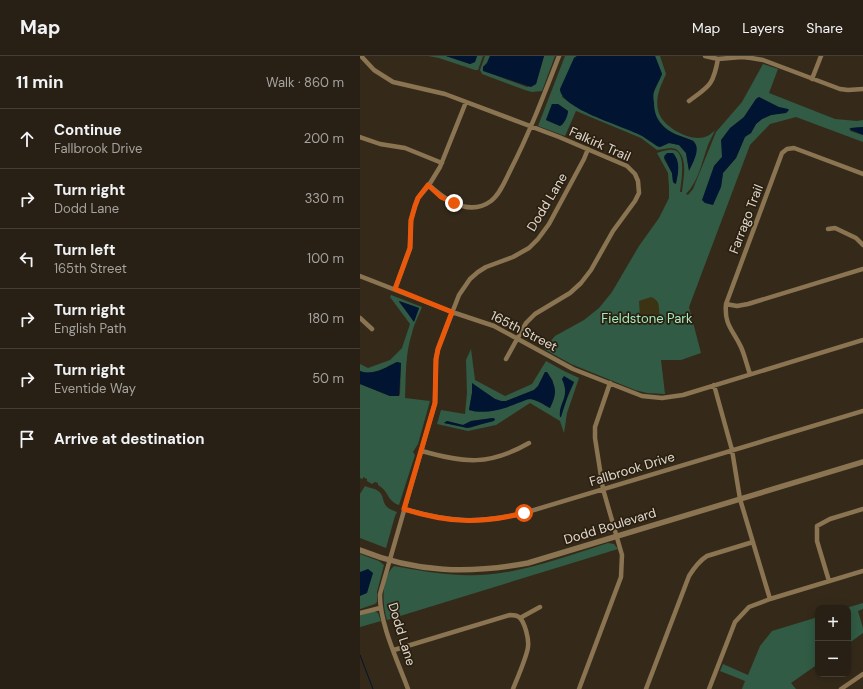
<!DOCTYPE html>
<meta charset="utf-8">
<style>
:root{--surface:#282014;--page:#30281d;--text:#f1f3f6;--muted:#a5a3a0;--line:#443e34}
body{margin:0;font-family:"DM Sans",sans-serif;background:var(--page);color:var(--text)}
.controls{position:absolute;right:12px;bottom:12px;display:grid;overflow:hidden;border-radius:8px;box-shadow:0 2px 10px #0003}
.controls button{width:36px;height:36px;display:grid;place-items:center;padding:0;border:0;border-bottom:1px solid var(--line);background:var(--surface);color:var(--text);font:20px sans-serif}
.stop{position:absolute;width:12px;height:12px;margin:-9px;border:3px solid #ea580c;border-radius:50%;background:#fff}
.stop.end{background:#ea580c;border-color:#fff;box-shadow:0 1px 4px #0008}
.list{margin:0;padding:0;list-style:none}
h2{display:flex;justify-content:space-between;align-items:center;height:52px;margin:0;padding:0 16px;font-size:17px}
h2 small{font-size:13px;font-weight:400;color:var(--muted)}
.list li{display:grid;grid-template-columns:26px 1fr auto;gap:12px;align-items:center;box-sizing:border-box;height:60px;padding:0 16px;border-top:1px solid var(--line)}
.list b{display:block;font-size:15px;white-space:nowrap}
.list p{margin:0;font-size:13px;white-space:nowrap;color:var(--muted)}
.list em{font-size:13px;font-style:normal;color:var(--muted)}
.icon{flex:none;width:22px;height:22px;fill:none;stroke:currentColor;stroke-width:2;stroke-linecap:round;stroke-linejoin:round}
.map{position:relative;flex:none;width:503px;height:633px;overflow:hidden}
header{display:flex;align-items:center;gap:24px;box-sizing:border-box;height:56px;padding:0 20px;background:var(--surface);border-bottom:1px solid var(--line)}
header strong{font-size:19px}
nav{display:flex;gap:22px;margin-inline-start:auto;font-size:14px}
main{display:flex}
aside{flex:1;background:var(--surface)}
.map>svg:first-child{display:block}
.green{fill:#315b44;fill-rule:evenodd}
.sand{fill:#3b3313}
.water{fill:#011431}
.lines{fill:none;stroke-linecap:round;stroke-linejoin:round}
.stream{stroke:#011431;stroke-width:1}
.minor{stroke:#8b7452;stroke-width:4.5}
.tertiary{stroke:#8b7452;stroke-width:5.5}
.route{stroke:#ea580c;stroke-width:5}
.labels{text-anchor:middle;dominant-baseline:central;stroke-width:3.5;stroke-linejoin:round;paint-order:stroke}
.street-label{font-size:13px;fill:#e0d8cf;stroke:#2b2010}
.park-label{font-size:13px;fill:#a1ecc2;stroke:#2b2010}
</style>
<header>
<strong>Map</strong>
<nav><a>Map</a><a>Layers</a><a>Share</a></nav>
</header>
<main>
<aside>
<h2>11 min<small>Walk · 860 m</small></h2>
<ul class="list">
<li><svg class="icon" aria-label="ahead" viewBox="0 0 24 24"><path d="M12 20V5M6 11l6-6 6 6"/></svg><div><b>Continue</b><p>Fallbrook Drive</p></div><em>200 m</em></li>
<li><svg class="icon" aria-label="right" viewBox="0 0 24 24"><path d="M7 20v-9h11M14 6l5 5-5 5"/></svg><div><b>Turn right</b><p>Dodd Lane</p></div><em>330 m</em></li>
<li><svg class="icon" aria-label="left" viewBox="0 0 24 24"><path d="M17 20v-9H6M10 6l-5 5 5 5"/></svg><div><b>Turn left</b><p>165th Street</p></div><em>100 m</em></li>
<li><svg class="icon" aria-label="right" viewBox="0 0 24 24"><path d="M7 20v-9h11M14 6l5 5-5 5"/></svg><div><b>Turn right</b><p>English Path</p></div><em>180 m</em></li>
<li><svg class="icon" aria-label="right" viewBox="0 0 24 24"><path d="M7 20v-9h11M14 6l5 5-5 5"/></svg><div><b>Turn right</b><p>Eventide Way</p></div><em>50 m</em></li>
<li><svg class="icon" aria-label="arrive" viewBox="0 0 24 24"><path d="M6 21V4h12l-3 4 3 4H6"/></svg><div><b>Arrive at destination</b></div></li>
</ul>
</aside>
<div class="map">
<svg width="503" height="633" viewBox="0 0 503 633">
<rect width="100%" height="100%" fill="#352a1a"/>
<!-- green -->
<path class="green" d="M68,0H86L110,8L115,6L117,0H123L118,14H115L79,2Z
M125,0H130L127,7L123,11L127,16L167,31L176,28L184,0H195L182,35L172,36L165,34L122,18L120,14Z
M205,0H217L214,2L202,41L221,54L279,78L297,90L300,91L309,87L319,89L326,97L329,114C334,104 338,96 334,85L315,78L307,74L300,67L296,61L294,54L293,38L302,18L295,0H300L306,18C301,30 295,40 298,54C301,69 324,82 338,82C345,82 351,79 355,74C353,79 350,84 348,89C342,105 339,125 326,138L328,139L333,133L356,76L382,46L403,8L418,13L409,37L475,63L497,65L503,64V71L491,72L490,75L503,79V86L436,61L410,68L390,89L329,251L341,297L321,304H301L305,338L287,337L275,334L211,308L184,293L195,280L224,264L239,252L252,236L279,190L299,162L309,142V131L308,117L297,97C301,96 308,93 313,94C327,95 321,126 320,136H322C323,123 329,103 316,93L311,92L297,94L281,82L216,55L205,80L178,70ZM399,41L426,56L411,59L402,63L396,68L391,77L385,80L376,102L363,117L361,131L354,110L362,101L378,67L384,61L396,43ZM192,48H198L208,55L203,68L200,70L186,64ZM305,98L318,117L315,128L313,126L312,117L304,103Z
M31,239L62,251C59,259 54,268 52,277C45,298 46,321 45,342L70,345L58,388L53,396L55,399L39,449C27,445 29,435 18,429V427L15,426L12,428L7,425V423L3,421V423L0,422V328L30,340H39L40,338L41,307L37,306C24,312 13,320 0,315V308L8,312L30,304L42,292L50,268L30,241ZM39,245L59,252L54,265L39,246Z
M111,293L115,324L145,340L172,328L186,305L204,315L219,322L207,357L204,377L200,365L170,347L136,369L108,375L77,368L81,354L105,358L107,337L106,304ZM185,316H187L193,325L190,352C184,349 178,344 170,343C164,343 155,348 149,350C136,354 123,356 109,354L112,337V328L135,343L141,345H146L174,334L178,330ZM202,323L214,326L202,355L200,356C204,344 208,335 202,323ZM133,362L135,363L110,372L84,367L87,365L103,369L111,365Z
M5,430C9,432 15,432 18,435C27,441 18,450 37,456L35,460L26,492L0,482V438Z
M248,487L254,488L258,493L27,564C22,548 21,522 34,510C56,514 78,518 101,519C151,522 201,502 248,487Z
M0,498L19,505L24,509L17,536V546L15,548L0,553Z
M503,547V553L498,555L503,572V577L488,588V552H486Z
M14,555L18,557L21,565L0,571V559Z
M458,561V608L431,627L436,633H382L385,625L360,615L363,608L388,619L400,590L412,575Z"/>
<!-- sand -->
<path class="sand" d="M291,241C301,245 298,251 300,260L284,263L280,261L279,245Z"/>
<!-- water -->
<path class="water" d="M86,0H117L115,6L110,8Z
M130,0H184L176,28L171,31L123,15V11L127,7Z
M217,0H295L302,18C300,24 296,29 294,35C293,39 293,43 294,47C294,66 307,76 323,81C328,83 334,84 336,89C339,97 332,108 329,115L326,97L319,89L309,87L300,91L297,90C291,86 285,81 278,78C262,70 200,52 200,33L214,2Z
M399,41L419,51L428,53L429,54L426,57L411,59L402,63L396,68L391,77L385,81L376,102L363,117L361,131L353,149L345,147L342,144L354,110L362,101L361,84L370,72L384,61L396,43Z
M192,48H198L208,55C208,60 204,68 200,70L186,64Z
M503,71V79L489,73L491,72Z
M307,97H313C321,106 318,117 316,128L313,126L312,117L304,101Z
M39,245L59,252L54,266Z
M37,306L41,307L39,340H30L0,328V315C13,320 25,312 37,306Z
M185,316H187C196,330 198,336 190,352C184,349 178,344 170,343C166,343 162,346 158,347C144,353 124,359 109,354L112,337V327L135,343L141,345H146L174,334L178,330Z
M204,320L214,326L208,339L201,361H200C198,346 211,342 202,323Z
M133,362L135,363L134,365L107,372L84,367L87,365L103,369L111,365Z
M8,513L13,517L7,537L0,540V516Z"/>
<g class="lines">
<!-- stream -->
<path class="stream" d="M0,599L13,633"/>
<!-- minor -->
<path class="minor" d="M1,0L14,14L33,26L85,38L199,81L267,110L275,118L278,125L279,137L275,145L253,175L231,214L221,227L210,237L175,258L166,267L146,303
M345,0L358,3L382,1L391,2L403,4L480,33L488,34L503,33
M452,23L461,0
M329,45C349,30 353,30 358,3
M0,81L20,88L45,92L82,107
M69,129C85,144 109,161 131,145C140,138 145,125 150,115C169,78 184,39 199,0
M468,173L475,172L496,182L503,189
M0,220L92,256L134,270L213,313L282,340L302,342L323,339L503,284
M35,233L50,192L51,164L55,150L58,142L69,129L80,111L106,46
M366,248L377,250L388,248L503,213
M0,262L12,273
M390,318C387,310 385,300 381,291C373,274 364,269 366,248L422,97L427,93L434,92L503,118
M354,329L372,394L380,443L410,543
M62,395C104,407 129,410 169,387
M44,453C89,466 119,468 164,457L503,355
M469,525L457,485V470L470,463L503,453
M0,557L20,552
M160,562L180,551
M34,594L150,559C153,559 156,559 159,561C165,566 169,583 168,591C167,600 157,623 153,633
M48,633C38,606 19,566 20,538L75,347L76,303L78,293L99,239L110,223L118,216L126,211L153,201L169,192L178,183L189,168L224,103L228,93
M219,633L261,521L262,499L243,433L235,382V371L250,327
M286,633L329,520C334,512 339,505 347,500L393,486
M349,633L375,566L389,551L410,543L503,515
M481,633L503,618"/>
<!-- tertiary -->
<path class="tertiary" d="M0,494C57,517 109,518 168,507L503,406"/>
</g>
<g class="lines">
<!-- route -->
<path class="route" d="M94,147L81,141L68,129L58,142L55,150L51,164L50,192L35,233L92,256L78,293L76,303L75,347L44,453C89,467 119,468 164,457"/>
</g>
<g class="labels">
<!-- street labels -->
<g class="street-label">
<text transform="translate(240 88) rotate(24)">Falkirk Trail</text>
<text transform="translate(187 146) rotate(-59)">Dodd Lane</text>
<text transform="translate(386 163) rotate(-69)">Farrago Trail</text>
<text transform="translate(164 275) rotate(27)">165th Street</text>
<text transform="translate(272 413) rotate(-17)">Fallbrook Drive</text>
<text transform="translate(250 470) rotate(-17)">Dodd Boulevard</text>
<text transform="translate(42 578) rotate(73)">Dodd Lane</text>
</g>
<!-- park labels -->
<g class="park-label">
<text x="287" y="262">Fieldstone Park</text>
</g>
</g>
</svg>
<div class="controls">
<button>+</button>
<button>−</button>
</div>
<div class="stop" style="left:164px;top:457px"></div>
<div class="stop end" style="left:94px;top:147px"></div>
</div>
</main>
